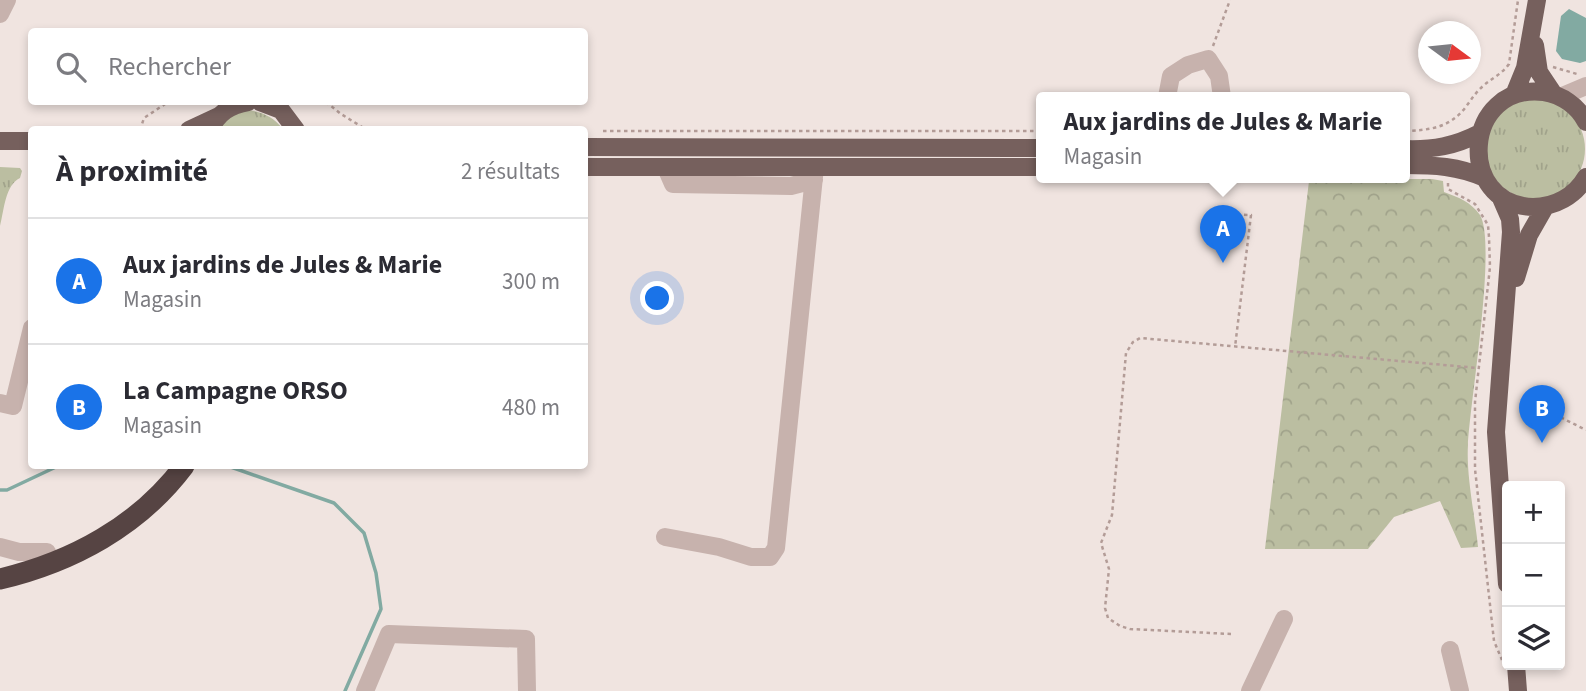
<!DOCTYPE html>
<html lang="fr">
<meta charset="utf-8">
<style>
:root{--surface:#fff;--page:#f2f2f3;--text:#2b2b33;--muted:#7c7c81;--line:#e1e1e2;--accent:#1a73e8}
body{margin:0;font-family:"Source Sans 3",sans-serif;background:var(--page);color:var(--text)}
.controls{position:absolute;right:21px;bottom:21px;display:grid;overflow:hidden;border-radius:7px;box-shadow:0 4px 10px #0003}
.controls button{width:63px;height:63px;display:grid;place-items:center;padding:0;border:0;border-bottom:2px solid var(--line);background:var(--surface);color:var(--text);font:35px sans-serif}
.compass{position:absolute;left:1418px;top:21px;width:63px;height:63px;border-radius:50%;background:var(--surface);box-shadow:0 4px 10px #0003;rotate:105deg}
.you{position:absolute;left:658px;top:299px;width:24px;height:24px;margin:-18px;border:5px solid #fff;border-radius:50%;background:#1a73e8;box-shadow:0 0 0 10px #1a73e833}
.badge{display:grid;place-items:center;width:46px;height:46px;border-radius:50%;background:var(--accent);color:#fff;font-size:23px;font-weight:700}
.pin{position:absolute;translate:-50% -58px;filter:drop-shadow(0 2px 4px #0008)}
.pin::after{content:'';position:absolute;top:37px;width:24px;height:21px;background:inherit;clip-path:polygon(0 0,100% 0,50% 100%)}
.popup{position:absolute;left:1036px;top:92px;width:374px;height:91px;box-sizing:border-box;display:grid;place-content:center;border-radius:7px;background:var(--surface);filter:drop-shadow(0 2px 5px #0005);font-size:23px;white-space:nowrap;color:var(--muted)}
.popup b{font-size:26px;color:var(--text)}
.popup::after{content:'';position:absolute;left:50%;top:100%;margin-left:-14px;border:14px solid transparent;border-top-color:var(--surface)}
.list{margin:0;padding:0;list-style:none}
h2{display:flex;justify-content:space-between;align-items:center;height:91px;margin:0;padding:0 28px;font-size:30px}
h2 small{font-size:23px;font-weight:400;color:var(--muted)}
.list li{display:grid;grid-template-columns:46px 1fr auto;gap:21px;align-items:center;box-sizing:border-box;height:126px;padding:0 28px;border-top:2px solid var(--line)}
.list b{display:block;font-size:26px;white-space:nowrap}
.list p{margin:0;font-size:23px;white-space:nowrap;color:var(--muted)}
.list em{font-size:23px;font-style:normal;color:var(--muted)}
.icon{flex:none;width:38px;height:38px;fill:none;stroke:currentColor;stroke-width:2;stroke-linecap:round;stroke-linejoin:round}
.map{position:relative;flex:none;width:1586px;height:691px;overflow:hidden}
.search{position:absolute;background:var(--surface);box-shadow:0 4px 10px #0003;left:28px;top:28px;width:560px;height:77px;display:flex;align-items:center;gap:18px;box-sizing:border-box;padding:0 24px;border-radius:7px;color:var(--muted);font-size:26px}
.panel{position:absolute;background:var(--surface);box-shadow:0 4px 10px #0003;left:28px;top:126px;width:560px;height:343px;border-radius:7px}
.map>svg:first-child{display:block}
.grass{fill:url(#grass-tufts)}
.forest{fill:url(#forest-crowns)}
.water{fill:#82aaa2}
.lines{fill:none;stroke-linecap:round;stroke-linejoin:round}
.stream{stroke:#82aaa2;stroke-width:3.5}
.path{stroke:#b39c97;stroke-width:2.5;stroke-dasharray:3.5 3.5;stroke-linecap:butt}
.minor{stroke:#c7b2ad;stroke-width:18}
.major{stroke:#76605d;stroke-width:18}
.highway{stroke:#564443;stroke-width:21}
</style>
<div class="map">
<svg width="1586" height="691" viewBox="0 0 1586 691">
<defs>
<pattern id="grass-tufts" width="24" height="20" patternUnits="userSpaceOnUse" patternTransform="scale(1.75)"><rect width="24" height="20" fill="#bbbea1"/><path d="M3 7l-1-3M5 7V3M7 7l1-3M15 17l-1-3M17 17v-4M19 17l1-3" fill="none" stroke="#a1a38b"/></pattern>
<pattern id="forest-crowns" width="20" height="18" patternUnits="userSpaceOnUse" patternTransform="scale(1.75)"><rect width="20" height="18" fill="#bbbea1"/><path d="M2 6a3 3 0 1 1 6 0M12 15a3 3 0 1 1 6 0" fill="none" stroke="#a1a38b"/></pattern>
</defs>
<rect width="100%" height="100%" fill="#f0e4e0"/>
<!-- grass -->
<path class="grass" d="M1485 149a50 50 0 1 1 100 0a50 50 0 1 1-100 0Z
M249,110C264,113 273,117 283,129L217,130C226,118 234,113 249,110Z
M0,167L20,168L22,171L20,178C5,185 4,211 0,226Z"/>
<!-- forest -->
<path class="forest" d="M1371,179H1432L1443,181L1444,192C1458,197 1471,202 1480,215C1497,244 1470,402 1468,445C1466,475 1475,516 1478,547L1461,548L1440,501L1394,517L1368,549H1265L1309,181Z"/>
<!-- water -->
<path class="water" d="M1569,9L1586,18V61L1580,63L1562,59L1556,51L1561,16Z"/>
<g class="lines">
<!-- stream -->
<path class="stream" d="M228,466L334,503L364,533L376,573L381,609L345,691
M0,490H7L58,466"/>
<!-- path -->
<path class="path" d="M1213,46L1230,0
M1553,67L1577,74
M326,102L341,114L367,130
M140,130L144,118L168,102
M603,131H1041
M1405,131C1430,130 1449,128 1465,108C1471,100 1476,92 1483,86C1492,78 1502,74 1509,64L1518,0
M1448,183V189L1475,204L1488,225L1489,237L1490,267L1475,402V469L1494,641L1502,660
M1216,214L1251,215L1235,347
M1542,408L1586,430
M1231,634L1130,629L1120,626L1108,618L1105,608L1109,569L1101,543L1112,515L1126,353L1133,342L1140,338L1478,368"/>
<!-- minor -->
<path class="minor" d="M0,14L7,0
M1167,97L1171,76L1188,65L1208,59L1219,76L1222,97
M1560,97L1586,86
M666,168L673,184L791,186L814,180
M0,403L13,406L32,328
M665,537L719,547L751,557H770L776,548L815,167
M0,547L19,552H47
M1450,650L1460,691
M365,691L389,634L526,639L527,691
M1250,691L1284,619"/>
<!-- major -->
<path class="major" d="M1535,45L1539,72L1553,93
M1514,95L1525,68L1537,0
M260,102L281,110L296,130
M1586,122C1578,106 1562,95 1544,92C1463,82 1455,205 1533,207C1555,207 1575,196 1586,177
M189,130L219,116
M210,130C218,113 230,105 248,102
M0,141H32
M584,147L1041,148
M1405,149C1433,150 1455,146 1480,133
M1405,165C1434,165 1458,166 1485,178
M584,167H1041
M1500,196L1510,219L1511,232L1496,432L1507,584
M1516,278L1529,235L1545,207
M1516,665L1518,691"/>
<!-- highway -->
<path class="highway" d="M0,579C72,562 139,526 184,466"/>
</g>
</svg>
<div class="controls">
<button>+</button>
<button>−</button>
<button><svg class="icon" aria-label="layers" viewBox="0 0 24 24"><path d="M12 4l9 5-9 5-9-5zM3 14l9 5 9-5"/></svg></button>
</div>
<svg class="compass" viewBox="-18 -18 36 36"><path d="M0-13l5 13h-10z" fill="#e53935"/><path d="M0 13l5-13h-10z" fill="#7c7c81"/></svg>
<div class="you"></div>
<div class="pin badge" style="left:1223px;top:263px">A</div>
<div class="popup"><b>Aux jardins de Jules &amp; Marie</b>Magasin</div>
<div class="pin badge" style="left:1542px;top:443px">B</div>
<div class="search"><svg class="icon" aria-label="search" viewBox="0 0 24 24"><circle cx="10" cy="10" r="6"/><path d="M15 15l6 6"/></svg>Rechercher</div>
<section class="panel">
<h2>À proximité<small>2 résultats</small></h2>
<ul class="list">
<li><span class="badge">A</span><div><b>Aux jardins de Jules &amp; Marie</b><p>Magasin</p></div><em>300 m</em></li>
<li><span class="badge">B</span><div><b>La Campagne ORSO</b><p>Magasin</p></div><em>480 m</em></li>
</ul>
</section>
</div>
